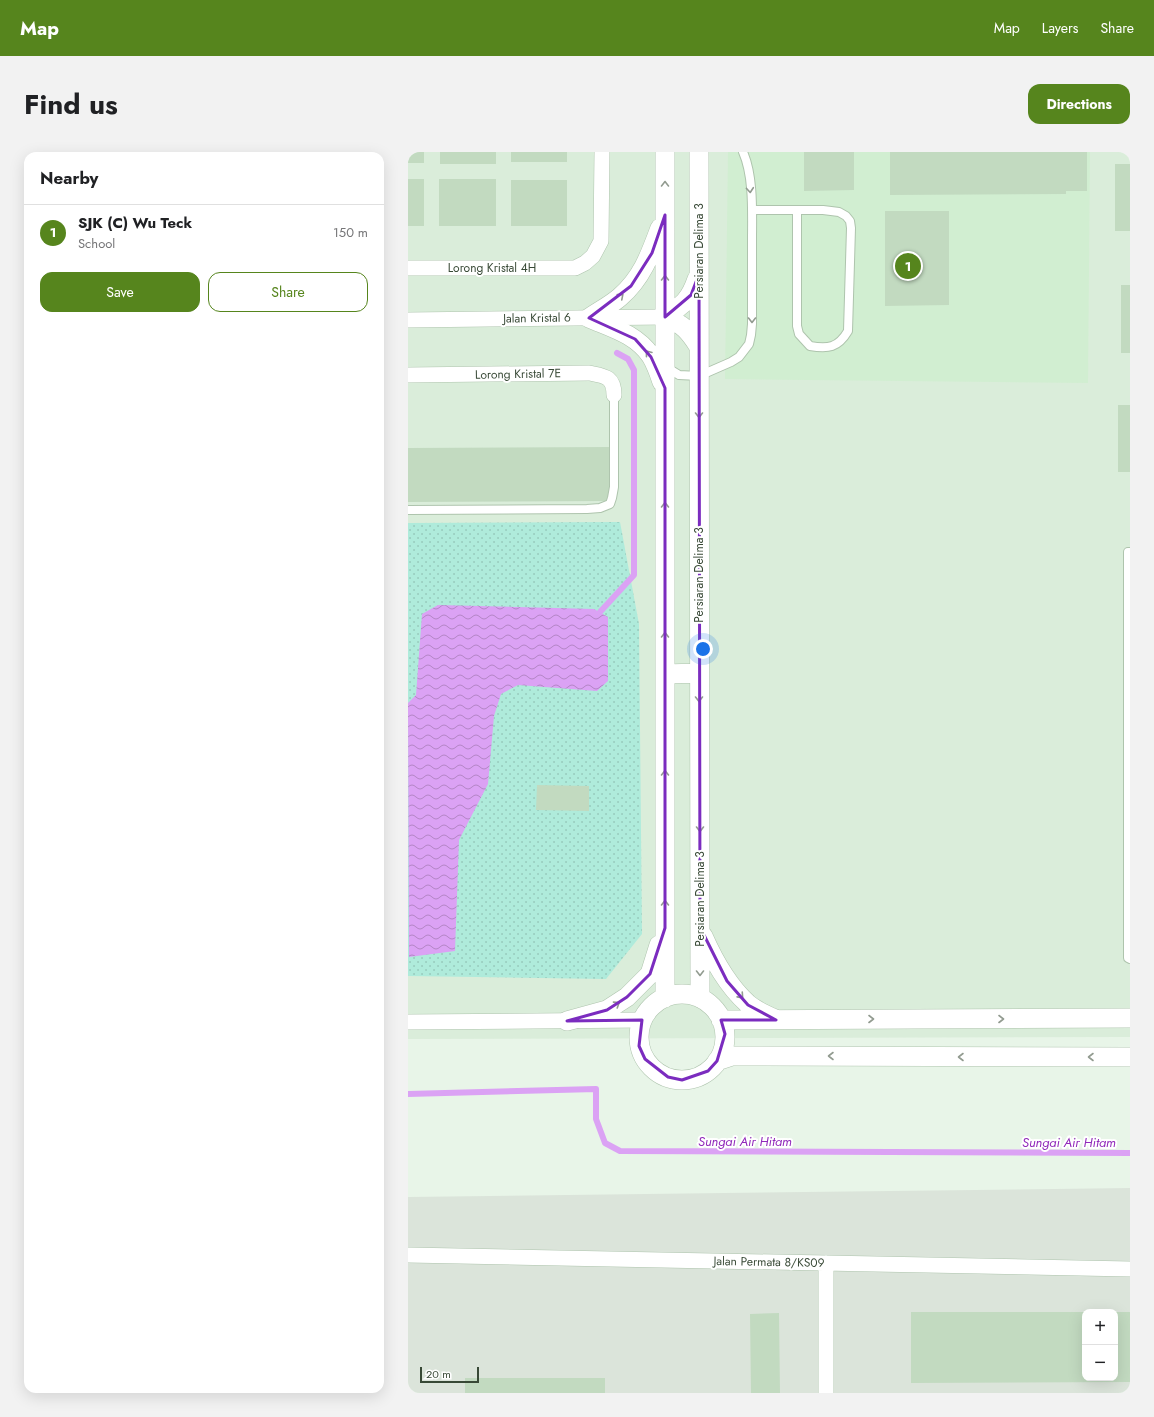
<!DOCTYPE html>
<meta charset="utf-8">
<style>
:root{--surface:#fff;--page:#f2f2f2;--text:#202124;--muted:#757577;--line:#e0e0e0;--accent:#56851d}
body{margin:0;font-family:Jost,sans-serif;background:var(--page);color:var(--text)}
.controls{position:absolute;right:12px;bottom:12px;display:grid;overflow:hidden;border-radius:8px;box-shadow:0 4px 16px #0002}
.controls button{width:36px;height:36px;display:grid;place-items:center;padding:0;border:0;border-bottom:1px solid var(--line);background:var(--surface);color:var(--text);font:20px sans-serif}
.scale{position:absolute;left:12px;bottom:10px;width:59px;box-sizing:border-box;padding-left:4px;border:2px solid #384936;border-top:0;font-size:11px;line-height:14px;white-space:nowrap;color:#384936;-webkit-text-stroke:3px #fff;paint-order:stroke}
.you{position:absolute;left:295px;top:497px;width:14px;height:14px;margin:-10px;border:3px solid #fff;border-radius:50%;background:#1a73e8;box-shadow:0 0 0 6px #1a73e833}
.badge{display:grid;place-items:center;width:26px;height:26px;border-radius:50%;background:var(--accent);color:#fff;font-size:13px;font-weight:700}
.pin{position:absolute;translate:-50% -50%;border:2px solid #fff;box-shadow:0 1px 4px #0006}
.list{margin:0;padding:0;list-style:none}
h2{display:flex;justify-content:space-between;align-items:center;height:52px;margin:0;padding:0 16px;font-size:17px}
h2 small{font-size:13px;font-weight:400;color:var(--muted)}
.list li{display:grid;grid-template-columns:26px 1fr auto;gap:12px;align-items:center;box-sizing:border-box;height:56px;padding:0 16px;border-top:1px solid var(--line)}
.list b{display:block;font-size:15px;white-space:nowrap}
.list p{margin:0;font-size:13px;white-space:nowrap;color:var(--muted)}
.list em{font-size:13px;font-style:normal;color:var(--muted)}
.actions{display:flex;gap:8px;padding:12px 16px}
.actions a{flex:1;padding:9px 0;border:1px solid var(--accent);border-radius:12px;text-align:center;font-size:14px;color:var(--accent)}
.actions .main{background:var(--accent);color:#fff}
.map{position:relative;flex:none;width:722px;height:1241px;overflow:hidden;border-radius:12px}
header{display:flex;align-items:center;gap:24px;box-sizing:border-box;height:56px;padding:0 20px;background:var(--accent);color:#fff}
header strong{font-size:19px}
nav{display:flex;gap:22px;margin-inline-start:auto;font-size:14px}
.intro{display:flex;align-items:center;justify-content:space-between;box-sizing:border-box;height:96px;padding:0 24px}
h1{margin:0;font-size:28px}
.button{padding:10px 18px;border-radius:12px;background:var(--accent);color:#fff;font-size:14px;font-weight:700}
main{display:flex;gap:24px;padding:0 24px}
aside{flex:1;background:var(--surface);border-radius:12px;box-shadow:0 4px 16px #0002}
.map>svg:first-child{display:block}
.residential{fill:#daedda}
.industrial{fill:#dbe4da;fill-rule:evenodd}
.education{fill:#d1eed1}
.grass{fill:url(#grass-dots)}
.water{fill:url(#water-waves)}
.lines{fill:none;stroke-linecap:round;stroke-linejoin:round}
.stream{stroke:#dba2f4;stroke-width:6}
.building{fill:#c2dac0}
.service-casing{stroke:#aec4ad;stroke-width:10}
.minor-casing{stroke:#aec4ad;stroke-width:16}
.tertiary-casing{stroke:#aec4ad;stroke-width:20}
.service{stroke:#fff;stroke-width:8}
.minor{stroke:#fff;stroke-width:15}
.tertiary{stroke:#fff;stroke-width:19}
.oneway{stroke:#929b90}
.marked{fill:none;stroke:#7b2cbf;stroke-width:3;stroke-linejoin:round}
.labels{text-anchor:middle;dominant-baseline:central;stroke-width:4;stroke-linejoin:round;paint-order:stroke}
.street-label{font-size:12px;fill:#384936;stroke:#fff}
.water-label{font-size:13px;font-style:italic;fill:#9129ba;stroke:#fff}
</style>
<header>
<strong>Map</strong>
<nav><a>Map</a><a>Layers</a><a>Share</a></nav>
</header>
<div class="intro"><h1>Find us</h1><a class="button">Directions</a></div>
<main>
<aside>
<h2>Nearby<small></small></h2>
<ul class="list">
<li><span class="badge">1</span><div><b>SJK (C) Wu Teck</b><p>School</p></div><em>150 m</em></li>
</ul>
<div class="actions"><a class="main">Save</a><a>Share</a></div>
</aside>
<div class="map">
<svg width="722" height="1241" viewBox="0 0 722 1241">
<defs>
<pattern id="grass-dots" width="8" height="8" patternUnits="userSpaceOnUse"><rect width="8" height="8" fill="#afebdb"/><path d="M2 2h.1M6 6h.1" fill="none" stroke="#97cbbd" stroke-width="1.8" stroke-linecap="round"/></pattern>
<pattern id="water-waves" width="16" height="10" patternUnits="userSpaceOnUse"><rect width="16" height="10" fill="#dba2f4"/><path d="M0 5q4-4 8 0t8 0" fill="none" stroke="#b386c6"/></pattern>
</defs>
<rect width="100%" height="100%" fill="#e8f5e8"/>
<!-- residential -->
<path class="residential" d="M0,0H722V885L0,887Z"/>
<!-- industrial -->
<path class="industrial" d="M722,1036V1241H0V1045ZM677,1160H707V1226H677Z"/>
<!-- education -->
<path class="education" d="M320,0H682L680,231L317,227Z"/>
<!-- grass -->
<path class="grass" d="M212,370L231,472L234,782L198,827L0,824V371Z"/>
<!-- water -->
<path class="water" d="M30,453L186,457L200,465V529L189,539L110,533L93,542L86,564L80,632L51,688L47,799L1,805L0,551L8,543L14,462Z"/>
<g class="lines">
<!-- stream -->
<path class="stream" d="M192,460L226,423V218L220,207L209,201
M0,942L188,937V967L197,991L212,999L722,1001"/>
</g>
<!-- building -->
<path class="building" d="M0,0H16V11H0Z
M32,0H88V12H32Z
M103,0H159V10H103Z
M396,0H446V38L396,39Z
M482,0H679V39H658V42L482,43Z
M707,12H722V79H707Z
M0,27H16V74H0Z
M31,27H88V74H31Z
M103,28H159V74H103Z
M477,59H541V153L477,154Z
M713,133H722V201H713Z
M710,253H722V320H710Z
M201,295V349L0,350V296Z
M129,633L181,634V659L128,658Z
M503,1160H677V1226H707V1160H722V1230L503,1231Z
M371,1161L372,1241H343L342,1162Z
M57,1226H197V1241H57Z"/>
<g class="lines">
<!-- service casing -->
<g class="service-casing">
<path id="service" d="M344,58H415L431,60L438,64L442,69L443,76L440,179C430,196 420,197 402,194L391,182L389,174V58
M258,215L271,223L291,224L323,210L331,205L341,192L343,183L344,172C344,144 344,117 344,89C344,61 346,25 335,0
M0,358L179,357L192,356L202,352L204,346L206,335V243
M722,400H720V806L722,807"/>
</g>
<!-- minor casing -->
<g class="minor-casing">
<path id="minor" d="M0,116H167L177,111L185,104L193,89L194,0
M0,168L257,165
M0,223L181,221C196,224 206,224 206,243
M0,870L234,868
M0,1103L722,1117
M418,1241V1111"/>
</g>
<!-- tertiary casing -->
<g class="tertiary-casing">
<path id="tertiary" d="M291,0L292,846
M257,165C275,153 282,148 289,127
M257,165C275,172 281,179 291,195
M181,166C191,159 203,153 212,145C234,126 242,103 252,76
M181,166C204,176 228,182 243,204C248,212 251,221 254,230
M257,522L291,521
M295,784C306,809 319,833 340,852C347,858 358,863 367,867
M231 885a43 43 0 1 1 86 0a43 43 0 1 1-86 0Z
M257,846V0
M313,868L722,866
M159,869L199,858L219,845L242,822L251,793
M309,909L324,904L722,905"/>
</g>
<!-- service -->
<use href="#service" class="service"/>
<!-- minor -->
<use href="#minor" class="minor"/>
<!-- tertiary -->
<use href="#tertiary" class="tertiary"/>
</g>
<!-- one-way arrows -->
<defs><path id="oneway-chevron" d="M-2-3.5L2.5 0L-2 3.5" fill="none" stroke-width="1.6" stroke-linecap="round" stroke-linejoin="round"/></defs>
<g class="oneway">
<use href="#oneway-chevron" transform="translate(257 32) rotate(-90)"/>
<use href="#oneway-chevron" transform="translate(342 38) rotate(85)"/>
<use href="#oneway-chevron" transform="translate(257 126) rotate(-90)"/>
<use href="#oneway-chevron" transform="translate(213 144) rotate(-41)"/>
<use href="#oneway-chevron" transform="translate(344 168) rotate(90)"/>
<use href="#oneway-chevron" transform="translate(240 201) rotate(-128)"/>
<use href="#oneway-chevron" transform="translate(291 263) rotate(90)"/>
<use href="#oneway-chevron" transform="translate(257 353) rotate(-90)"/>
<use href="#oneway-chevron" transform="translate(257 483) rotate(-90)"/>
<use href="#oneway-chevron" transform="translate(291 547) rotate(90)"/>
<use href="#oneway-chevron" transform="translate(257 621) rotate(-90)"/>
<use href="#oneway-chevron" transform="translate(292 677) rotate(90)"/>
<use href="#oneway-chevron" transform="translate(257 751) rotate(-90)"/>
<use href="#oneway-chevron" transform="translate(292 821) rotate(90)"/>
<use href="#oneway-chevron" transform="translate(333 844) rotate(48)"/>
<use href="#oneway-chevron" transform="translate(209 852) rotate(-33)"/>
<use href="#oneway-chevron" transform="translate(463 867)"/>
<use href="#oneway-chevron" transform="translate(593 867)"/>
<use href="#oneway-chevron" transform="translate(423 904) rotate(-180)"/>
<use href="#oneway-chevron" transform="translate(553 905) rotate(-180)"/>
<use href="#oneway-chevron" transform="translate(683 905) rotate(-180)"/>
</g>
<!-- marked area -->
<path class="marked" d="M257,63V165L283,143L291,122L292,775L319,829L340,853L368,868H313L317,882L309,909L300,919L274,928L260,925L237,907L231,894L234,868L159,869L199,858L219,845L242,822L257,776V236L243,205L227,187L181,166L223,134L244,101Z"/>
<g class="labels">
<!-- street labels -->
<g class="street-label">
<text transform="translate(291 99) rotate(-90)">Persiaran Delima 3</text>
<text x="84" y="116">Lorong Kristal 4H</text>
<text transform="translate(129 166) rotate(-1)">Jalan Kristal 6</text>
<text transform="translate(110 222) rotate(-1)">Lorong Kristal 7E</text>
<text transform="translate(291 423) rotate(-90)">Persiaran Delima 3</text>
<text transform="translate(292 747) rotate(-90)">Persiaran Delima 3</text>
<text transform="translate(361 1110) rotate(1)">Jalan Permata 8/KS09</text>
</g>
<!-- water labels -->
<g class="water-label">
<text x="337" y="989">Sungai Air Hitam</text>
<text x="661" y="990">Sungai Air Hitam</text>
</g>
</g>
</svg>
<div class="controls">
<button>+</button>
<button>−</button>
</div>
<div class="scale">20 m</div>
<div class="you"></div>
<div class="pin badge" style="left:500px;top:114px">1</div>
</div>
</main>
